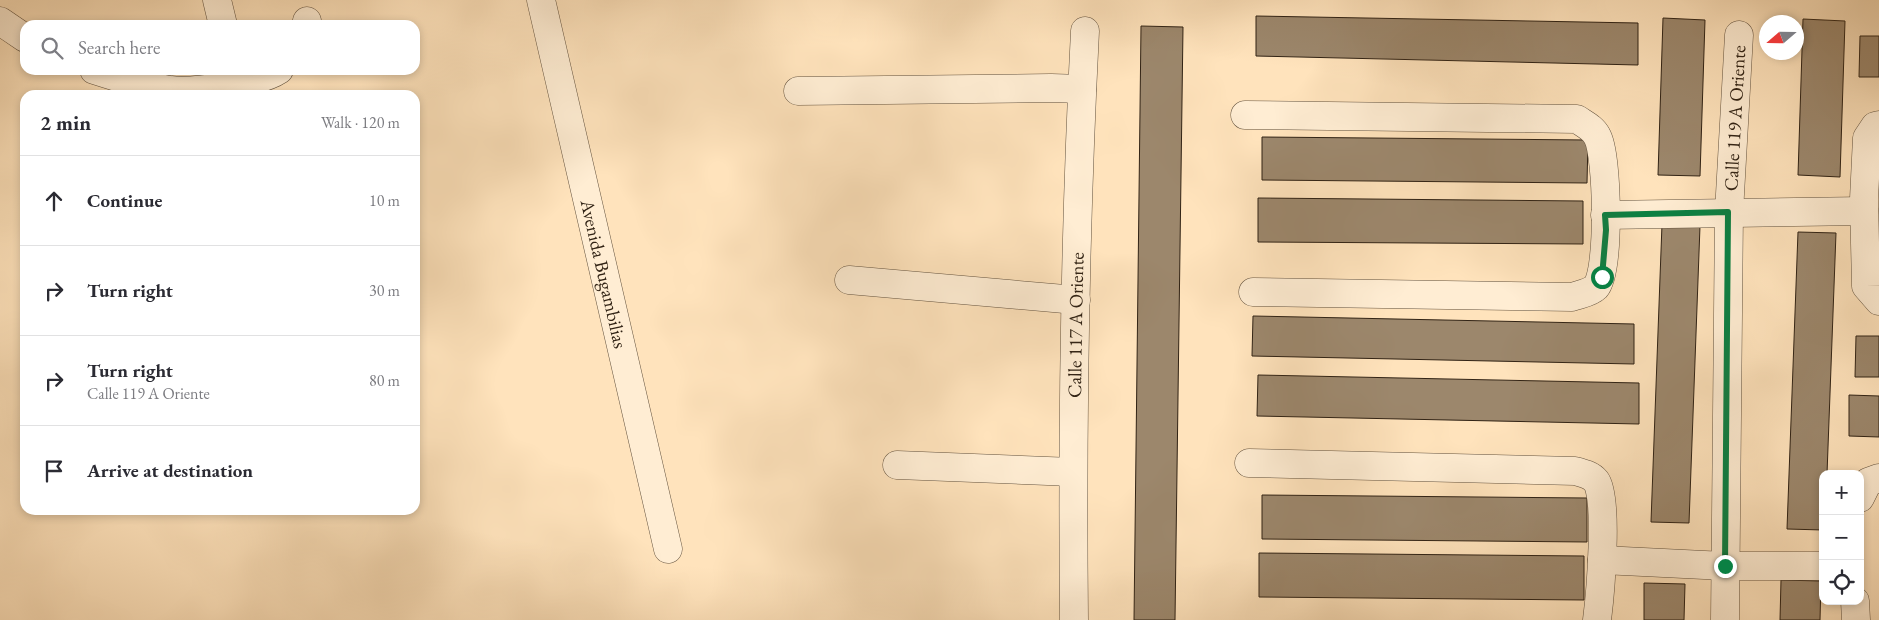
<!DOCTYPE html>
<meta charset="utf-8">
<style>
:root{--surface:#fff;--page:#f2f2f3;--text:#2b2b33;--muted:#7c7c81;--line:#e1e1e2}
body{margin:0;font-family:"EB Garamond",serif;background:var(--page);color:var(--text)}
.controls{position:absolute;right:15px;bottom:15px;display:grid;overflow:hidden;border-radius:10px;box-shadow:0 2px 8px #0003}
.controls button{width:45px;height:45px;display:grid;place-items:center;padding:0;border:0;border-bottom:1px solid var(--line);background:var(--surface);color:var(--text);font:25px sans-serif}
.compass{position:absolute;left:1759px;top:15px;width:45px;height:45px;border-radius:50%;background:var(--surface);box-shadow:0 2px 8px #0003;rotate:250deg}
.stop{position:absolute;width:15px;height:15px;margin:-11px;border:4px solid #0b8043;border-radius:50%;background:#fff}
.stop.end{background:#0b8043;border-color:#fff;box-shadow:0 1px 5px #0008}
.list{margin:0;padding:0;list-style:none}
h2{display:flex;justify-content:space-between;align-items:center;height:65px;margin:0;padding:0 20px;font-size:21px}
h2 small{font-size:16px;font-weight:400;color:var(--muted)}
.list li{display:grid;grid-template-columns:32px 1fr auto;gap:15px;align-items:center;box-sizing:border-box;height:90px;padding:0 20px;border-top:1px solid var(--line)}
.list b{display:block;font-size:19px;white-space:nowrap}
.list p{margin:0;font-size:16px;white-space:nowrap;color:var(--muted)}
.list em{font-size:16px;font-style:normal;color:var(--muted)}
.icon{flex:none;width:28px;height:28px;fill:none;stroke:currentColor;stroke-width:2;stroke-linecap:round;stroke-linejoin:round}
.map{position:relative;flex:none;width:1879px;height:620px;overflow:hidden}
.search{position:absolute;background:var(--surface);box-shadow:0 2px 8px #0003;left:20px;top:20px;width:400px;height:55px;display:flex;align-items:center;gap:12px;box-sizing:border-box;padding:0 18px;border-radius:15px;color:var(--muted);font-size:19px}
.panel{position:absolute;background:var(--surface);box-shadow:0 2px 8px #0003;left:20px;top:90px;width:400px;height:425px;border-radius:15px}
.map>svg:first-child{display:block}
.building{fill:#9c876c;stroke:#312315}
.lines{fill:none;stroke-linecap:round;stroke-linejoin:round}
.minor-casing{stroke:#64533f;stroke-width:29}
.minor{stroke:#ffedd3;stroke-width:28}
.route{stroke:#0b8043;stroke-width:6}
.labels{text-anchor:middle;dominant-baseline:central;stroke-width:4.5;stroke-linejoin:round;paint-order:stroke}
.street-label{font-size:19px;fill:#312315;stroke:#ffedd3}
</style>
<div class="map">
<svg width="1879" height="620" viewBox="0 0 1879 620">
<rect width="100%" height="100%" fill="#ffe3bc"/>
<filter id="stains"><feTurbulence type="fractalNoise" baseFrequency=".004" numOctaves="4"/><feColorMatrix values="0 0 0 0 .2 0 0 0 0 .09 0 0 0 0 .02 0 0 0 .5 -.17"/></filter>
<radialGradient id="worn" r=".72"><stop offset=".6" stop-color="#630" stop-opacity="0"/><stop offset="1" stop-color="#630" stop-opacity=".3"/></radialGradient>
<!-- building -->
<path class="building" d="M1256,16L1638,23V65L1256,56Z
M1663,18L1705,20L1700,176L1658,175Z
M1803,19L1845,21L1840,177L1798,175Z
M1141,26L1183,27L1175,620H1134Z
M1860,36H1879V77H1859Z
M1262,137L1588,140L1587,183L1262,180Z
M1258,198L1583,201V244L1258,242Z
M1662,224L1700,226L1689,523L1651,522Z
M1798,232L1836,233L1827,474H1823V530L1787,529Z
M1253,316L1634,324V364L1252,356Z
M1856,336H1879V377H1855Z
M1258,375L1639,383V424L1257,416Z
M1849,395L1879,396V437L1849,436Z
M1262,495L1587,498V542L1262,539Z
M1259,553L1584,556V600L1259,597Z
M1781,580L1821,581L1820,620H1780Z
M1644,583L1685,584L1684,620H1644Z"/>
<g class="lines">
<!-- minor casing -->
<g class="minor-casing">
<g id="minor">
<path d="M217,0L223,25"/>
<path id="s1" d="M541,0L668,549"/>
<path d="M0,21L25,38"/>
<path d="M306,25L307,21"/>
<path d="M94,70C119,78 144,86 170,90C193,93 260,83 279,70"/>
<path d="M798,91L1051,88L1082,89"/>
<path d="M1245,115L1577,119C1584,124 1593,128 1597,136C1608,154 1610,272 1596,287C1590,293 1580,294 1572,297L1253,292"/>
<path d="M1879,125L1875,126L1867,138L1864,199L1866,286L1879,301"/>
<path d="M1605,215L1864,211"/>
<path d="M849,280L1076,300"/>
<path d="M1249,463L1575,471C1583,473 1591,475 1596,481C1609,497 1600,597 1597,620"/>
<path d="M897,465L1073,472"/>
<path d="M1860,498L1868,482L1879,478"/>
<path d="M1602,560L1725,566H1823"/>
<path d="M1855,601L1856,620"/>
<path id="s2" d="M1074,620C1072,424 1075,227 1085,31"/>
<path id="s3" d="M1725,620L1729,212L1739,35"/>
</g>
</g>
<!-- minor -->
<use href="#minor" class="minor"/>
</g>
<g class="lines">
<!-- route -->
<path class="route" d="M1602,277L1606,230L1605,215L1728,212L1725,566"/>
</g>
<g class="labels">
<!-- street labels -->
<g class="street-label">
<text stroke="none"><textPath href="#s3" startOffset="502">Calle 119 A Oriente</textPath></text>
<text stroke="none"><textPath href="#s1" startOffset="281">Avenida Bugambilias</textPath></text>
<text stroke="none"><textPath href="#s2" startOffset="295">Calle 117 A Oriente</textPath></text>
</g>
</g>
<rect width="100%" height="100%" filter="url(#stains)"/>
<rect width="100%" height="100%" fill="url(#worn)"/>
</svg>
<div class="controls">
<button>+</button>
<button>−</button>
<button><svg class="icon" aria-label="locate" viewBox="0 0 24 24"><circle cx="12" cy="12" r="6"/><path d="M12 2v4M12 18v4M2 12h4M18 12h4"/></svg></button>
</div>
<svg class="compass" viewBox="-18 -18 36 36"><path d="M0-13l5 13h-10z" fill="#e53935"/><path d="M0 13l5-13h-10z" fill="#7c7c81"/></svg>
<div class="stop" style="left:1602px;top:277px"></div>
<div class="stop end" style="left:1725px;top:566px"></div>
<div class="search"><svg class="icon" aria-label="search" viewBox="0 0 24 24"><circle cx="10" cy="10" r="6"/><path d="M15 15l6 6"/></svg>Search here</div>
<section class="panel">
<h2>2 min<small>Walk · 120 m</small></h2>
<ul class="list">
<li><svg class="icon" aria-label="ahead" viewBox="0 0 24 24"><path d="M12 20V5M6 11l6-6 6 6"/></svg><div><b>Continue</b></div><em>10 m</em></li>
<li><svg class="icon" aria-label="right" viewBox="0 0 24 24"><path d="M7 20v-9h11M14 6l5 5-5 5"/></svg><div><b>Turn right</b></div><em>30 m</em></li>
<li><svg class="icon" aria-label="right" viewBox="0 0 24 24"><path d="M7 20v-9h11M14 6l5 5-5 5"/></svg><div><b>Turn right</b><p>Calle 119 A Oriente</p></div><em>80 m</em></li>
<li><svg class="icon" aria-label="arrive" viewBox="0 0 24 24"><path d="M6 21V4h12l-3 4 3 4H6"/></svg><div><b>Arrive at destination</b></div></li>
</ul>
</section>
</div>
